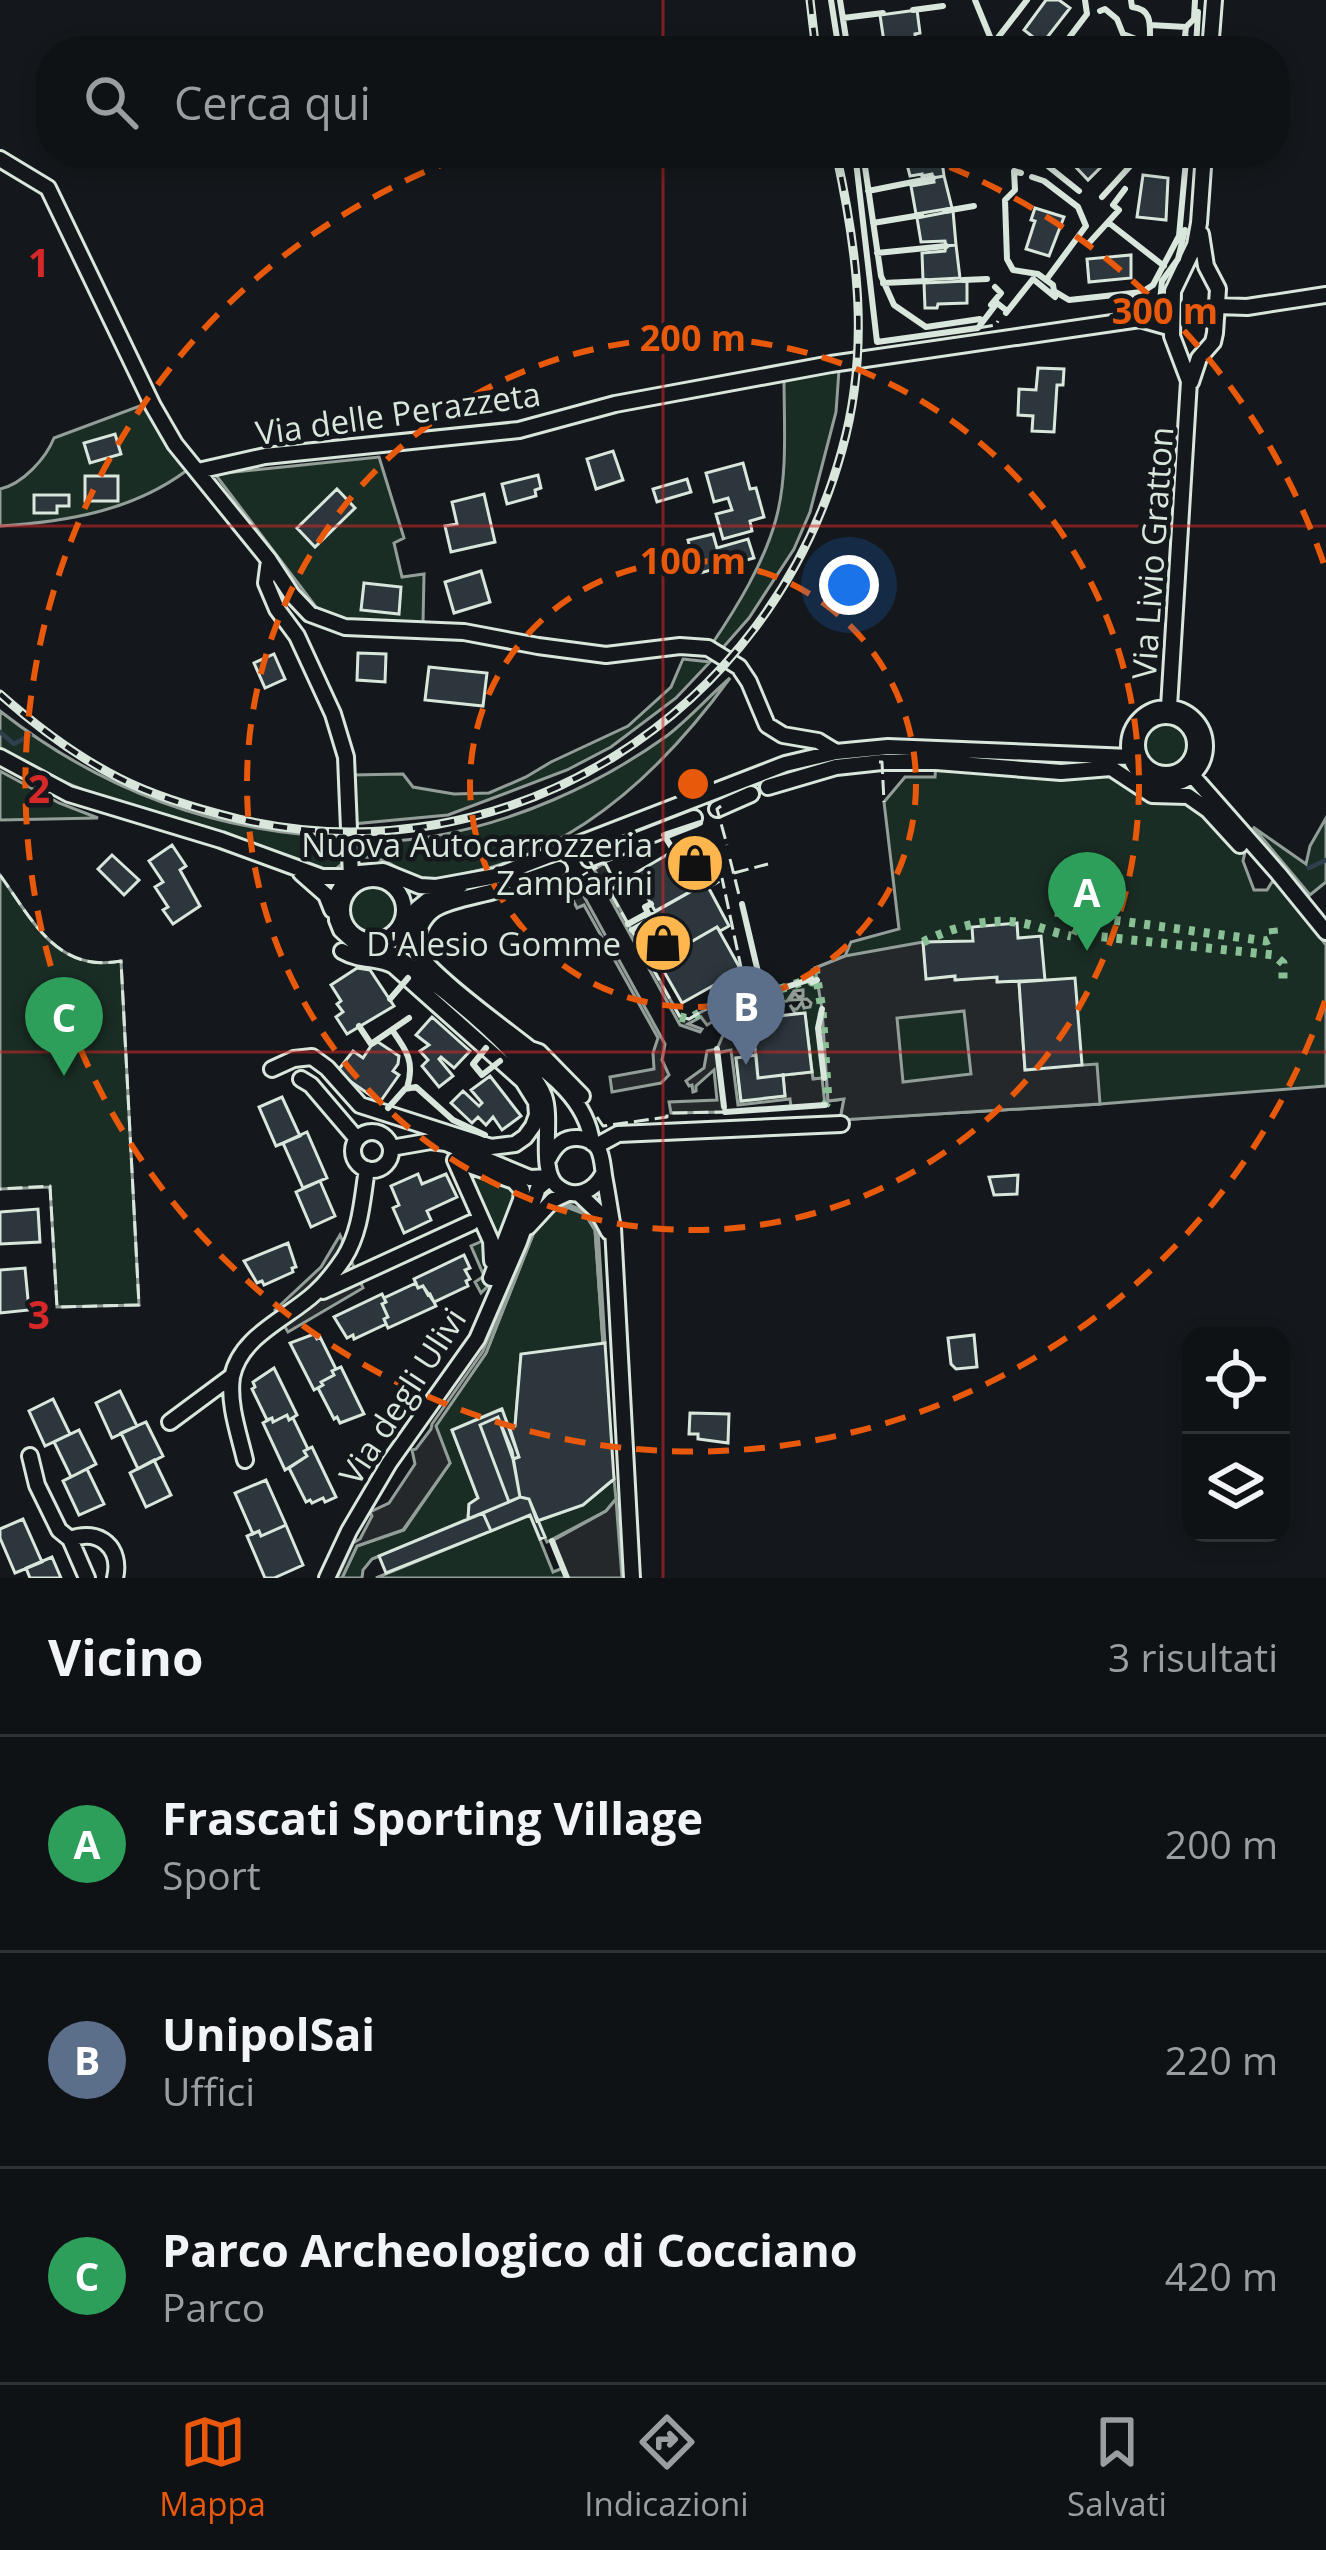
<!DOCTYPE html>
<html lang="it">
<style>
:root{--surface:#0f1215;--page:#181b1e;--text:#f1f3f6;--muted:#9b9ea0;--line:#2f3234;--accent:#ea580c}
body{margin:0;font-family:"Open Sans",sans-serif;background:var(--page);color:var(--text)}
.controls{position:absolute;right:36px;bottom:36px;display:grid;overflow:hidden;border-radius:24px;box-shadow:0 6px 18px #0003}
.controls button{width:108px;height:108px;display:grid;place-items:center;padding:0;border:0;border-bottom:3px solid var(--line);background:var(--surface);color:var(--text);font:60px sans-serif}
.you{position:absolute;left:849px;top:585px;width:42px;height:42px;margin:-30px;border:9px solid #fff;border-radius:50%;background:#1a73e8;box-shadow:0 0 0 18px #1a73e833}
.badge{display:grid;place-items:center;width:78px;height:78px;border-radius:50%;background:var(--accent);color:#fff;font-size:39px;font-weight:700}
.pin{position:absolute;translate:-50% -99px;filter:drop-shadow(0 3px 6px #0008)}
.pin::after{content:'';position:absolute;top:63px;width:42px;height:36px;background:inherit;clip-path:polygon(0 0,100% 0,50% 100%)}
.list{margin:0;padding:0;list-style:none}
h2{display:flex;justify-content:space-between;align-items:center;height:156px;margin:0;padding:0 48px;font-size:51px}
h2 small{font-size:39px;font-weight:400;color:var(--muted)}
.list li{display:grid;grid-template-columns:78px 1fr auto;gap:36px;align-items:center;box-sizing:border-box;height:216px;padding:0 48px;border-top:3px solid var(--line)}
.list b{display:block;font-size:45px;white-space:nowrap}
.list p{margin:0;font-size:39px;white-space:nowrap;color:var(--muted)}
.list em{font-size:39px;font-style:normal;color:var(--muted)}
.icon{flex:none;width:66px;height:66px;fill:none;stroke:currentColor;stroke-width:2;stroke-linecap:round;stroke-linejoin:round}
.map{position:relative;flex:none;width:1326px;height:1578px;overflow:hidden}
.search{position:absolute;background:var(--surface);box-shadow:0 6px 18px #0003;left:36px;right:36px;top:36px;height:132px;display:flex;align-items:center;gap:30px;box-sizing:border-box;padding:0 42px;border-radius:48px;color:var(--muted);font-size:45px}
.sheet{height:804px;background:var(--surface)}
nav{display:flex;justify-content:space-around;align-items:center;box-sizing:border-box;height:168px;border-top:3px solid var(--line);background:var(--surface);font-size:33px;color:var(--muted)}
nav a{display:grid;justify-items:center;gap:6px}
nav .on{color:var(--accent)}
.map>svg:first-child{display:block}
.green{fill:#1a2d24;stroke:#939e99;stroke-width:3}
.parking{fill:#24282b;stroke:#939e99;stroke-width:3;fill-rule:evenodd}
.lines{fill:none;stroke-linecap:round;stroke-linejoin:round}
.stream{stroke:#2f3f4d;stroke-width:4.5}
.building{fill:#2c363c;stroke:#d8e6dc;stroke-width:3}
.street-casing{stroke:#d8e6dc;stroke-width:20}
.street{stroke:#14181c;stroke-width:14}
.rail-casing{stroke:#d8e6dc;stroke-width:9}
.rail{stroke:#14181c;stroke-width:4.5;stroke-dasharray:14;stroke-linecap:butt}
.hedge{stroke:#8ac095;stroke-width:9;stroke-dasharray:6 9;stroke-linecap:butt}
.fence{stroke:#d8e6dc;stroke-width:3;stroke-dasharray:15 6;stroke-linecap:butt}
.wall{stroke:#d8e6dc;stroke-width:6}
.grid{fill:none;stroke:#d62828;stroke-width:3;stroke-opacity:0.55}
.ring{fill:none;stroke:#e8590c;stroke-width:6;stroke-dasharray:21 15}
.labels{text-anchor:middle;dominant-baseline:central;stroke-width:9;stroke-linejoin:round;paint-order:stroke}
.street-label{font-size:33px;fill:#d8e6dc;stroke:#14181c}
.poi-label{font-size:33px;fill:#d8e6dc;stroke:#14181c;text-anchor:end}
.grid-label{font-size:39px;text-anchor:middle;font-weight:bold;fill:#d62828;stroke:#14181c;stroke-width:9;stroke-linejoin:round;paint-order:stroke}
.centre{fill:#e8590c;stroke:#14181c;stroke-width:6}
.ring-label{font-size:36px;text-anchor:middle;font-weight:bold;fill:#e8590c;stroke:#14181c;stroke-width:9;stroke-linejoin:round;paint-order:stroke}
</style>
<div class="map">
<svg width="1326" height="1578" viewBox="0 0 1326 1578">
<rect width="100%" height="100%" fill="#14181c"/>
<!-- green -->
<path class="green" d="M839,370L836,412L810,512L794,549L749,618L720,651L712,644C737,607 764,563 776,519C788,475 784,424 784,379Z
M145,404L186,471C132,511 65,522 0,526V489C23,484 46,458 54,438Z
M379,457L404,538L394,543L402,577L424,574L423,623L342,621L319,611L215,474Z
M683,659L710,662L676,698L611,747L567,770L448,815L352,824V775L403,774L413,787L454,794L489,793L526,777L551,762L628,726L671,687Z
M730,678C666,766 581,849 472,872C458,875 441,882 427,881C401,880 397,856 360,857L354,845C379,842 404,841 429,837C513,823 599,785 668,735C690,718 709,696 730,678Z
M0,711C101,790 215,833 344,837L342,864C334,870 336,870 325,870C308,869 290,856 273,851C180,823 83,799 0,749Z
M1137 745a29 29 0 1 1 58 0a29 29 0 1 1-58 0Z
M936,762L1096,768L1140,790L1184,795L1240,845L1245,852L1243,861L1254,890H1267L1272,882L1278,883L1326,945V1086L1100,1104L840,1120L844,1099L828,1101L822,1015L818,1028L824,1078L813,1079L805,1014L795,1013L790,1005L793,1009H797L802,1002L804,1008L810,1007L811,1003L807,999L790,1000L795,993L798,997L803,996V990L794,991L787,1001L752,1004L762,995L811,979L817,980L815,968L845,956L851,942L899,929L884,802L905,777H935Z
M0,771L59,803L98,818L0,820Z
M1326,818V882L1310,895L1253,827L1306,864L1310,846Z
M0,875C33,921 57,973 121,961L139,1305L57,1307L50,1187L0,1189Z
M343 910a30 30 0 1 1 60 0a30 30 0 1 1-60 0Z
M455,1160L514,1181L521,1200L488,1286L481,1293L475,1282L484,1276L471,1246L489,1238Z
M567,1207L585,1214L595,1230L603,1344L521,1355L515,1426L510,1429L501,1409L452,1430L478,1498L469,1505L468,1519L372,1559L363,1570L362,1578H342L357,1546L404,1530L450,1463L435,1426L486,1353L536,1227L548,1212Z
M614,1479L616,1499L606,1511L547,1542L537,1521L583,1505Z
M530,1515L553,1572L563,1568L567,1578H376Z"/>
<!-- parking -->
<path class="parking" d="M605,863L617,886L610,891L680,1017L689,1019L727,997L733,1009L707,1025L701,1017L688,1024L702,1029L700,1032L680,1025L594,869Z
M575,880L665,1044L662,1060L669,1075L661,1083L612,1092L610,1077L654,1069L653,1053L658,1038L584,905L577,908L565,885Z
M923,942L927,978L955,976L956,980L997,977L998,982L1023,980L1019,983L1025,1069L1097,1064L1100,1104L840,1120L844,1099L828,1101L822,1009L815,968L845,956ZM964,1011L971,1074L903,1082L897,1018Z
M752,1019L754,1041L746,1042V1045L739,1046V1049L755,1046L756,1055L736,1058L741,1101L785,1096L783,1075L812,1072L813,1079L822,1078L825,1105L791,1107L790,1099L738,1105L731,1050L717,1053L725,1112L671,1113L669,1102L717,1100L714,1070L696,1086V1091L693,1092L692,1085L689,1086L686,1081L704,1068L707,1051L717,1049L724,1033L729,1032L739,1022Z
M567,1204L587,1212L598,1229L605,1343L603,1344L595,1230L585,1214L567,1207L557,1208L548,1212L536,1227L486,1353L436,1426L450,1463L403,1530L357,1546L342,1578H337L353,1543L360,1539L372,1516L370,1512L389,1503L415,1464L412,1450L416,1449L431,1429L432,1424L483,1351L539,1217L556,1205Z
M340,1235L363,1288L288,1332L275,1310L321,1267Z
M616,1499L622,1578H567L552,1541L606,1511Z"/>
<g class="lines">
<!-- stream -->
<path class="stream" d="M0,732L14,744L30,735
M1309,868L1326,860"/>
</g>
<!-- building -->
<path class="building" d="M1046,0H1059L1070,8L1042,44L1024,30Z
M917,10L920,33L915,34L916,43L908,44L907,39L884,42L880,15Z
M904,153H941L944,176L933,178L932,174L922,176V174L910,176Z
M1080,153H1115L1088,180L1071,162Z
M1143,175L1168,178L1166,220L1137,217Z
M944,176L952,208L916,214L911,186L934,182L933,178Z
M1035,208L1064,217L1049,256L1026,249L1035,221L1031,220Z
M953,211L956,245L946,246L945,241L921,242L917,218Z
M956,245L960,278L923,280L922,253L945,251L946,246Z
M1131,255V278L1089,282L1087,259Z
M967,281V303L938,304L937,308H925L924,283Z
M1038,368L1064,369L1063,385H1057L1054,432L1032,431L1033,416L1018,415L1019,389L1036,390Z
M115,434L121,454L90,463L84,443Z
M613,451L623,480L596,489L587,459Z
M743,463L750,489L756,488L764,517L750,521L752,531L723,539L716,514L732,510L728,498L714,502L706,473Z
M538,475L541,488L535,490L536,496L507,504L502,484Z
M85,476H118V501H85Z
M687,479L691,492L657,502L653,489Z
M337,489L355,508L315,547L297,528Z
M484,494L495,542L451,552L445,526L457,524L452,502Z
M34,495H69V506H57V513H34Z
M713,534L717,548L748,539L754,558L697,574L688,540Z
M481,571L490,602L454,613L445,582Z
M364,583L401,587L399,614L361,610Z
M358,653L386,654L385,682L357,680Z
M274,654L285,679L265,688L254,663Z
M429,667L487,673L483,706L425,700Z
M694,839L718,882L708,888L706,883L655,911L634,874Z
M172,845L186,866L180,870L200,906L173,924L163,910L168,907L155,887L163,882L149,861Z
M112,855L139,880L124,895L98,869Z
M706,883L729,926L720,931L717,927L668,955L646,917Z
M1017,923L1018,938L1041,936L1045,980L997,982V977L955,980V976L926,979L923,942L973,941L972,927Z
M717,927L741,970L682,1003L658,961Z
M357,968L370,970L394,1006L347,1034L336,1017L343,1012L337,1004L341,1001L331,985Z
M1075,978L1082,1065L1025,1070L1019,982Z
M805,1013L812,1072L758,1078L752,1019Z
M432,1017L470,1051L454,1068L441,1057L439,1059L453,1076L439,1087L422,1066L428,1060L420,1051L429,1045L416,1035Z
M378,1042L399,1056L398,1064L393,1071L399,1075L380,1102L347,1079L339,1069L353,1051L363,1058L371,1046Z
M756,1055L758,1078L783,1075L785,1096L741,1101L736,1058Z
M490,1076L521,1116L502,1130L493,1117L486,1125L478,1117L472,1123L451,1103L463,1091L479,1106L482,1103L471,1090Z
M282,1097L300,1136L276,1146L259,1107Z
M307,1132L327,1178L303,1188L283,1143Z
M418,1174L422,1184L446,1174L457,1197L427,1211L431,1220L404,1233L393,1208L399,1205L391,1186Z
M1018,1175L1017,1194L994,1195L989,1177Z
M320,1181L335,1216L311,1227L296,1192Z
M38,1209L40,1242L0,1244V1212Z
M288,1243L296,1267L292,1268L293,1272L264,1285L262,1281L257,1283L244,1261Z
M464,1255L470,1268L465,1270L470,1279L466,1281L468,1286L434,1302L423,1286L418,1288L414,1279Z
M25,1268L29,1310L0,1313V1270Z
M416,1283L418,1288L423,1286L428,1295L430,1294L436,1306L388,1328L384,1319L388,1317L382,1304L386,1302L384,1298Z
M382,1294L386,1302L382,1304L388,1317L384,1319L386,1324L354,1339L353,1335L347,1338L334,1317Z
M314,1334L317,1339L320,1337L336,1369L332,1371L334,1375L321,1382L323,1385L314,1390L290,1343Z
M974,1335L977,1367L956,1369L951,1364L948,1338Z
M605,1343L614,1479L583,1505L537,1521L529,1499L520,1497L513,1459L519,1457L510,1429L515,1426L521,1354Z
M341,1367L364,1414L340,1423L337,1417L334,1419L318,1388L323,1385L321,1382L334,1375L332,1371Z
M274,1368L297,1415L289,1420L287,1415L273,1422L272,1418L267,1420L252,1389L255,1387L253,1382Z
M120,1391L137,1426L112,1438L96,1403Z
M53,1399L70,1434L45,1446L29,1411Z
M502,1409L519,1457L513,1459L498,1417L480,1425L509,1502L468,1519L469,1504L478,1498L452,1430Z
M690,1413L729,1414L728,1443L698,1439V1434H689Z
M287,1415L289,1420L293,1418L308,1449L304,1451L307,1456L285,1470L263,1423L272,1418L273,1422Z
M498,1417L512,1451L520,1497L509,1502L480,1425Z
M146,1422L163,1456L138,1469L121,1433Z
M79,1430L96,1464L71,1477L54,1442Z
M312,1447L336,1497L325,1502L323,1498L312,1503L310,1500L306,1502L289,1468L307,1456L304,1451Z
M154,1460L171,1495L146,1507L130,1473Z
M87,1469L104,1504L79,1515L63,1481Z
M266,1480L286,1525L261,1536L259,1531L253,1534L235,1493Z
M520,1497L529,1499L545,1537L540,1539L530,1515L491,1531L483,1513Z
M483,1513L491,1531L386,1573L379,1556Z
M23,1519L42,1562L15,1573L0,1538V1529Z
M286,1525L303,1565L274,1578H265L247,1536L259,1531L261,1536Z
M52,1557L61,1578H30L26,1568Z"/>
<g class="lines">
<!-- street casing -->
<g class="street-casing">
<path id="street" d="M1210,51L1214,0
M0,159L48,188L153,406L175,444L269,560L292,595L310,614L345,627L464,632L538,646L606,655L680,646L708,648L739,667L749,682L767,725L783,735L818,741L836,752
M1217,306L1247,307L1326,295
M1191,382L1199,358L1213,342L1215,333L1218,289L1206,266L1201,234
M198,471L265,456L519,430L615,404L831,364L1140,319L1172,328
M269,560L266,583L277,609L297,636L333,714L346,757L351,877
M1169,707L1189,381L1172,336L1173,291L1195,245L1199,223L1204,153
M1129 746a38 38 0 1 1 76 0a38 38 0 1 1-76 0Z
M1137 745a29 29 0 1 1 58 0a29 29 0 1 1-58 0Z
M0,757L69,794L221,840L322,877H351
M1191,774L1278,873L1326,932
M768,787L836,767L882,762H936L1061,772L1111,768L1152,795L1188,796L1208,810L1240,845
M717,809L751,794
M589,859L694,818
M301,873L326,895L332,910
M342 910a31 31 0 1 1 62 0a31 31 0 1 1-62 0Z
M516,884L559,869
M461,885L428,900L417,909L399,936L387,943L364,945L353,941L341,930L337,920L336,896L343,884L359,873L383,871L420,886L436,887L496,876L785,764L836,752L888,747L1130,757
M498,890C478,896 452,899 435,909C423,917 413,936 417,950C425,972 508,1031 530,1049L539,1052L582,1096
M386,951C425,971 529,1056 544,1096C553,1121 538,1170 557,1186C575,1201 594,1191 603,1174
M519,1052C551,1073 587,1101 592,1143
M272,1069L294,1059L312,1057L327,1068L360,1105L491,1147L515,1144L525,1137L533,1126L537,1115L536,1102L523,1081L394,966C379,957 361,962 342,951
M301,1079L311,1085L357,1139
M353 1151a19 19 0 1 1 38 0a19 19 0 1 1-38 0Z
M596,1146L618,1134L841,1124
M391,1148L431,1141L446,1143L530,1178L549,1177
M549,1158C555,1146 563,1137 578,1138C605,1140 601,1162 605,1181C608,1197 610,1212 613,1228L632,1578
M455,1160L514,1181L522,1190L521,1200L491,1278
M455,1160L491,1241L492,1261
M579,1194L598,1212L609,1232
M528,1227L553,1200L568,1193
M323,1291L471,1223
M170,1422L232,1376
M30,1456L37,1485L59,1530L70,1539L87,1578
M245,1460C239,1434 228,1404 232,1377C240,1336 287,1319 315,1293C326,1283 336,1270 344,1258C361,1231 362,1200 367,1169
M70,1539C100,1528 122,1548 115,1578
M327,1578L349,1531L389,1463L477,1339L519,1242L538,1188L550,1178"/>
</g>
<!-- street -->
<use href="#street" class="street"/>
<!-- rail casing -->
<g class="rail-casing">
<path id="rail" d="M810,0L816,51
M0,694C36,726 76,756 119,778C156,797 198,809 239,819C508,881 770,713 842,450C870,350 858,253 836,153"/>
</g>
<!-- rail -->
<use href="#rail" class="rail"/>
<!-- hedge -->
<path class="hedge" d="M1055,912L1266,941L1274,937L1273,928
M1073,929L1085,935L1274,955L1283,963V979
M923,942C953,927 988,917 1022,923C1038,926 1054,933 1071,936
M815,968L822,1009L828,1101L825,1105
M753,1001L762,995L811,979L812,982L816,980
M680,1017L689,1019L727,997
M725,1032L735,1020L750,1017"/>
<!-- fence -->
<path class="fence" d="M978,328L996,325L998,321
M879,762H882L884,802
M721,806L717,809L727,845
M589,859L594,869L605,863L617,886L609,890L680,1017L689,1019L745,986L722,878
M730,859L739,895
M734,873L768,864
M0,875C33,921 57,973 121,961L139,1305L57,1307L50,1186L0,1189
M575,880L594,869
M597,1117L603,1126L667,1117V1114L671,1113L725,1112"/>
<!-- wall -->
<path class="wall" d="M831,0L839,51
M840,0L848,51
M975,0L993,44L1002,51
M1131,0L1132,7C1152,9 1150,24 1150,40H1147
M913,10L943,6
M1100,11L1105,9L1117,19L1123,34L1136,39
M843,18L883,13
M1150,25L1186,27
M993,44L1027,0
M1196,48L1198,12
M864,51L908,44
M1059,51L1087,14L1085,0
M1193,51V44L1185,36L1186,27L1194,19L1195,0
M855,153L877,342L978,328L997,303L1007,311
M863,153L881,276L894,305L926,327L980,319
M1031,153H1036
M1059,153L1049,167L1079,191
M863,159L890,153
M1021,173L1014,171L1015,190L1005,200L1007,259L1013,270L1038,274L1053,285L1054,291L1069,300L1142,292L1153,285L1179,236L1186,160L1182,156L1167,155
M1032,177L1044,181L1078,207L1086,226L1046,280
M868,191L933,178
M1102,197L1142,153
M945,211L974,206
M873,223L921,215
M1109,223L1164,266
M1088,244L1119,210L1113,205L1125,189
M877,253L946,246
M963,280L987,279
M883,283L927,281
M1131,297L1136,296L1137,304L1160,301L1162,281L1178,259L1185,230
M991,305L1001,293L995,287
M1006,313L1033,279L1055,297
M674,851L664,835L700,823
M742,904L762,989L745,986
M628,924L648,913L645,907L651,904
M632,930L648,921
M642,947L658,938
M762,995L811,979L812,982L817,980
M390,999L408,978
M822,1009L818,1028L824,1078
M359,1026L371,1044L409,1018
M392,1030C407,1051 415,1062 407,1088
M725,1032L735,1020L750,1017
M486,1048L473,1064L482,1075L500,1061
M717,1049L724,1107
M388,1108L405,1089L416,1087L453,1120L485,1135
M725,1112L825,1105
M552,1541L567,1578"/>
</g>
<!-- grid -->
<path class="grid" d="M663,0V51M663,153V1578M0,526H1326M0,1052H1326"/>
<!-- distance rings -->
<g class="ring">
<circle cx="693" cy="784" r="223"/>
<circle cx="693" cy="784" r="446"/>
<path d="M1325 1001A668 668 0 1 1 470 154M916 154A668 668 0 0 1 1325 567"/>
</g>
<!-- icons -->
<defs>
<g id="shop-disc" transform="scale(3)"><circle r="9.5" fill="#ffb74d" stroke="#14181c"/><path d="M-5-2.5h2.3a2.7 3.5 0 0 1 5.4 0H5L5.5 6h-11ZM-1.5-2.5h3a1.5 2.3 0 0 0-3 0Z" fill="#111"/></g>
</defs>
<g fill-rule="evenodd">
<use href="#shop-disc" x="695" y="863"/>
<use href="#shop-disc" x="663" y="943"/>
</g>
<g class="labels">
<!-- street labels -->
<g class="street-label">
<text transform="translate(398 413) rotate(-8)">Via delle Perazzeta</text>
<text transform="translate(1152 553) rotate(-86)">Via Livio Gratton</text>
<text transform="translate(402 1396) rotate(-57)">Via degli Ulivi</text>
</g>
<!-- poi labels -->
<g class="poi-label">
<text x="653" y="844">Nuova Autocarrozzeria<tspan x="653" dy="38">Zamparini</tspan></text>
<text x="621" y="943">D'Alesio Gomme</text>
</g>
</g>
<g class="grid-label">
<text x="39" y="277">1</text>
<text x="39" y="803">2</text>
<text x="39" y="1329">3</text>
</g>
<circle cx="693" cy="784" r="18" class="centre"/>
<g class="ring-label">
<text x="1165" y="324">300 m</text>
<text x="693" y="351">200 m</text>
<text x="693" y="574">100 m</text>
</g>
</svg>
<div class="controls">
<button><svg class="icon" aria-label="locate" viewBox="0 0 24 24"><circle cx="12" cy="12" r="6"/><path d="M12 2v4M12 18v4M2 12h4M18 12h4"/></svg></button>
<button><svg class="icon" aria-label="layers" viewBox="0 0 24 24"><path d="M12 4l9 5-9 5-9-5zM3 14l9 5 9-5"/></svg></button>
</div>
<div class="you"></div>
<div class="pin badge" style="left:1087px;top:951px;background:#2e9e5b">A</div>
<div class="pin badge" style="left:746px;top:1065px;background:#5c6f8a">B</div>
<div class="pin badge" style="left:64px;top:1076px;background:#2e9e5b">C</div>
<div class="search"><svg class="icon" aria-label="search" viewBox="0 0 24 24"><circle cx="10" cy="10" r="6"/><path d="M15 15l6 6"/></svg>Cerca qui</div>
</div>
<section class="sheet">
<h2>Vicino<small>3 risultati</small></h2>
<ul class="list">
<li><span class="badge" style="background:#2e9e5b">A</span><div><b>Frascati Sporting Village</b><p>Sport</p></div><em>200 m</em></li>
<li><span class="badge" style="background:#5c6f8a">B</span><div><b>UnipolSai</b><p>Uffici</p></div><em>220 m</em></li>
<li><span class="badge" style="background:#2e9e5b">C</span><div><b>Parco Archeologico di Cocciano</b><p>Parco</p></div><em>420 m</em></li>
</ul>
</section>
<nav>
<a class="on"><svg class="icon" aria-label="map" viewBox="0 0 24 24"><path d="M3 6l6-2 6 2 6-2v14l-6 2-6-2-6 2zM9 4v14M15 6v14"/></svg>Mappa</a>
<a><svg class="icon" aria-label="directions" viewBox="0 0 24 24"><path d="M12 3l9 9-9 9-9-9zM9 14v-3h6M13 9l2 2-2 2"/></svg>Indicazioni</a>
<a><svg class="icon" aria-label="saved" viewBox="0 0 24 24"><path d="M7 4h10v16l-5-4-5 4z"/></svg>Salvati</a>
</nav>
